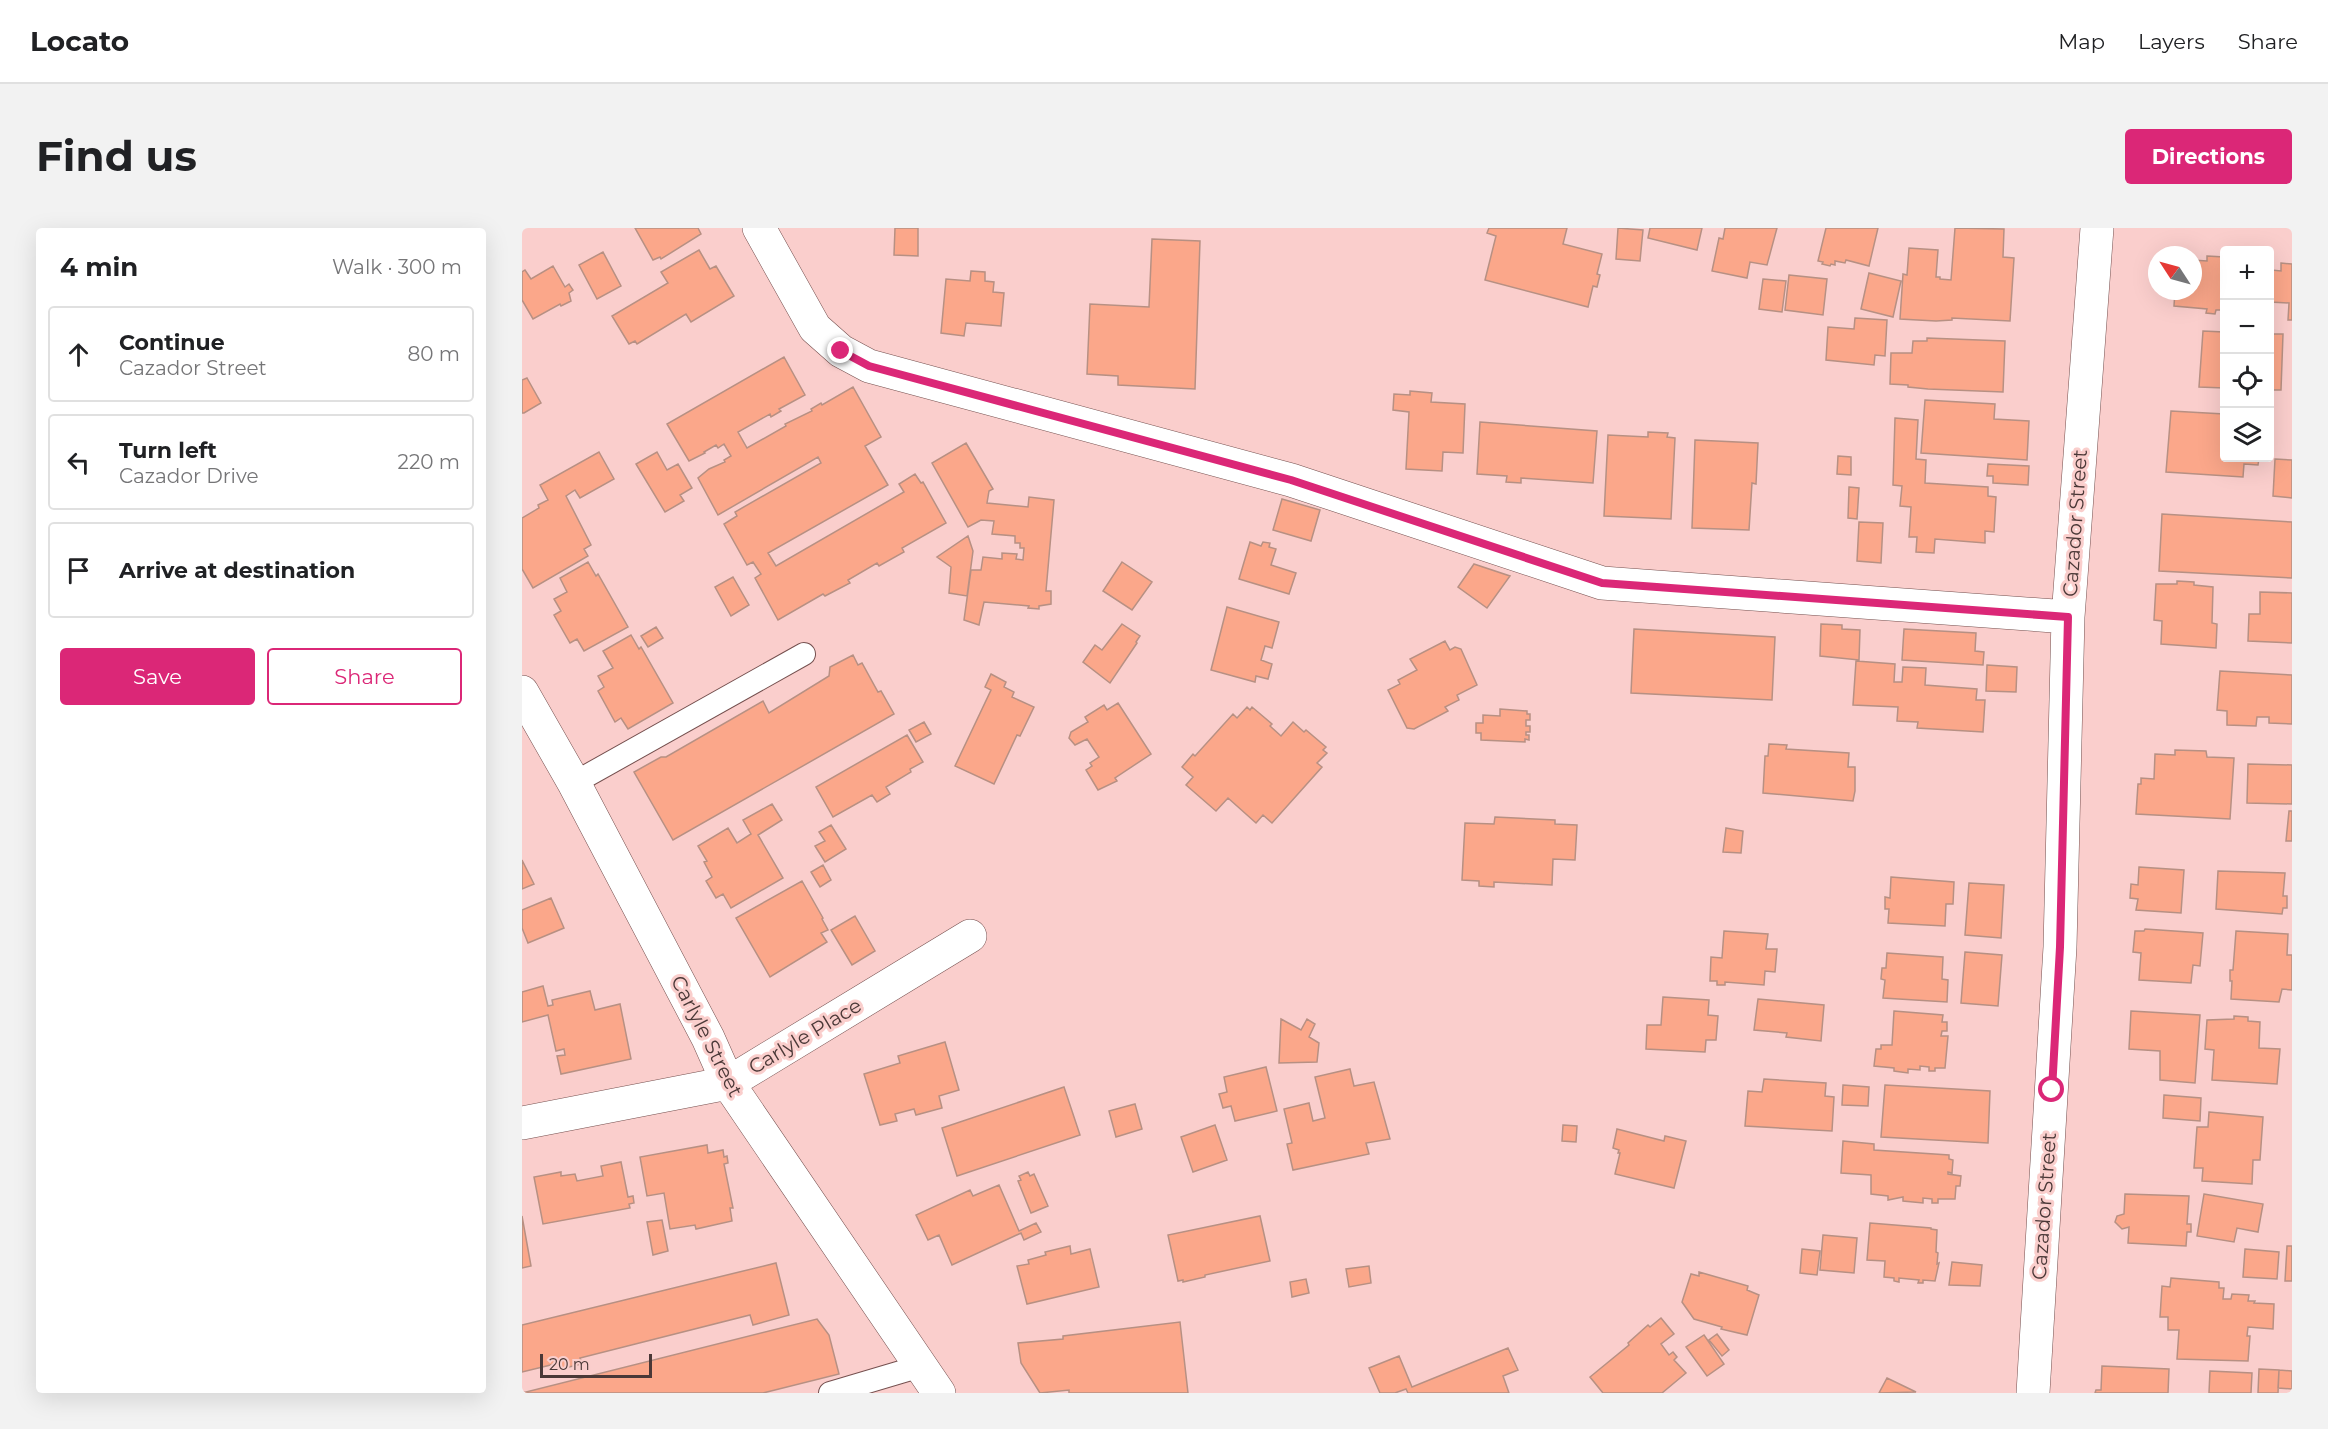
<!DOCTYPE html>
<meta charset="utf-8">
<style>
:root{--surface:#fff;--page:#f2f2f2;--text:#202124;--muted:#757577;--line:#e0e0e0;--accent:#db2777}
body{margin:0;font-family:Montserrat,sans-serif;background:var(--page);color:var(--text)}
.controls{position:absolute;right:18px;top:18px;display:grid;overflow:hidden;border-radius:6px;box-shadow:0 6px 24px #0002}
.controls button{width:54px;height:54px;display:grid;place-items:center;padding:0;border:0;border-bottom:2px solid var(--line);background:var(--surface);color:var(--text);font:30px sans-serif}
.compass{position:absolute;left:1626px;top:18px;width:54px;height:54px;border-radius:50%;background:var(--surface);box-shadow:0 6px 24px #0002;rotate:306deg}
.scale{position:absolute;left:18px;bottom:15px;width:112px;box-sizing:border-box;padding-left:6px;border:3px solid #4a3837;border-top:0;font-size:16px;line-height:21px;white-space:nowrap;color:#4a3837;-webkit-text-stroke:4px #facecc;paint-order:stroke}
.stop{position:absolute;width:18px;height:18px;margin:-14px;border:4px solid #db2777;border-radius:50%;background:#fff}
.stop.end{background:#db2777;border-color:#fff;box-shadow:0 2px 6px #0008}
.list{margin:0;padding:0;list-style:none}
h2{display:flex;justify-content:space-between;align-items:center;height:78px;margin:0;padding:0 24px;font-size:26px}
h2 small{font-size:20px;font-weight:400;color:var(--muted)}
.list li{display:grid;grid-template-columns:39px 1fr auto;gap:18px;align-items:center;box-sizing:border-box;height:96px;margin:0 12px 12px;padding:0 12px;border:2px solid var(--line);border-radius:6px}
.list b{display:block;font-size:22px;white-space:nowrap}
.list p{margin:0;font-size:20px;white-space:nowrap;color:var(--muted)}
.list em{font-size:20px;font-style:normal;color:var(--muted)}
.actions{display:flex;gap:12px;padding:18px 24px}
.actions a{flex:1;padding:14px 0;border:2px solid var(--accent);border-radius:6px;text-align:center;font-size:21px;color:var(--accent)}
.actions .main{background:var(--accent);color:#fff}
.icon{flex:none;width:33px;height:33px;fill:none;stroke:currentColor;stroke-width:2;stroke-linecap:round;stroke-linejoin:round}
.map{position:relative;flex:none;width:1770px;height:1165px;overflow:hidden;border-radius:6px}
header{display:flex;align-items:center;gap:36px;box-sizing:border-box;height:84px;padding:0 30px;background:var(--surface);border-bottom:2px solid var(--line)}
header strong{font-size:28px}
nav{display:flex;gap:33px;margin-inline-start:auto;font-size:21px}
.intro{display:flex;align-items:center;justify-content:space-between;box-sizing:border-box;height:144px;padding:0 36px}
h1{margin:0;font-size:42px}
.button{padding:15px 27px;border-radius:6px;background:var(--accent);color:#fff;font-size:21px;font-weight:700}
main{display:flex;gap:36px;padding:0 36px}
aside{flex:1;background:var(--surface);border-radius:6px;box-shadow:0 6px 24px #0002}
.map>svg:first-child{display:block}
.building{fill:#fba78a;stroke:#b79083;stroke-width:1.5}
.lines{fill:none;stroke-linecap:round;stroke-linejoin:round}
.service-casing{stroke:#75504f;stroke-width:24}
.minor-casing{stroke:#75504f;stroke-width:34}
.service{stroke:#fff;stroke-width:22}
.minor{stroke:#fff;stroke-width:33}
.route{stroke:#db2777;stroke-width:8}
.labels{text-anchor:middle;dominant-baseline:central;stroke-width:6;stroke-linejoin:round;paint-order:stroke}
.street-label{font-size:20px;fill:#4a3837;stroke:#facecc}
</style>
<header>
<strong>Locato</strong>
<nav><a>Map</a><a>Layers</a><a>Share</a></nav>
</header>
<div class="intro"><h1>Find us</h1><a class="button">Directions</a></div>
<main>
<aside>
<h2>4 min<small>Walk · 300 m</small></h2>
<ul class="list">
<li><svg class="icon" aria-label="ahead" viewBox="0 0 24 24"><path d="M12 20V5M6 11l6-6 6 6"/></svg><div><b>Continue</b><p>Cazador Street</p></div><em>80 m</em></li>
<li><svg class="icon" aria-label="left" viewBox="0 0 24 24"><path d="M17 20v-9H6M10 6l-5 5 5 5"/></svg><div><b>Turn left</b><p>Cazador Drive</p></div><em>220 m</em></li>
<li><svg class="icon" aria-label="arrive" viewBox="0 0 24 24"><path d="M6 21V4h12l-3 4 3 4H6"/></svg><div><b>Arrive at destination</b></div></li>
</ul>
<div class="actions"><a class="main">Save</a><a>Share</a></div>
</aside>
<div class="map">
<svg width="1770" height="1165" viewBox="0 0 1770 1165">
<rect width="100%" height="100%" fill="#facecc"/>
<!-- building -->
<path class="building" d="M113,0H176L179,6L139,31L138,29L131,32Z
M373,0H396V28L372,27Z
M967,0H1045L1041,16L1080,26L1075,46L1078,47L1075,59L1071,58L1066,79L963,52L974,8L965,5Z
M1096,0L1121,2L1118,33L1094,31Z
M1128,0H1180L1175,22L1126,10Z
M1203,0H1255L1245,37L1228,34L1225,50L1190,43L1197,10L1201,11Z
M1304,0H1356L1347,38L1324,32L1323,35L1313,33V37L1309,36L1308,38L1300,36L1301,34L1296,33Z
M1433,0L1482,1L1481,29L1492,30L1488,93L1430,90V92L1414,93L1378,91L1381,46L1385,47L1387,20L1416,22L1414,49H1418V51L1429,52Z
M630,11L678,13L673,161L596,157V148L565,146L568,76L627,79Z
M177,22L188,41L194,38L212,68L169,94L164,86L115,116L113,113L107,116L90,88L146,55L139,44Z
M81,24L99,58L75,71L57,37Z
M1685,28L1702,29V82H1694L1693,86L1684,85L1685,81L1652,78L1653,63H1671V32L1685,33Z
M1759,35L1770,36V92H1766L1767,75L1748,74L1750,42L1759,43Z
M31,38L43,59L47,56L51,62L47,65L49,73L39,78L38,76L11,91L0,72V44L3,42L9,51Z
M449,43L463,44V53L472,54L471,64L482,65L479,98L444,95L442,108L419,105L424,51L448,53Z
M1347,45L1379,53L1371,89L1339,81Z
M1267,47L1305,51L1301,87L1263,82Z
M1241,51L1264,53L1260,84L1237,81Z
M1333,90L1365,92L1363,128L1353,127L1352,137L1304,132L1306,99L1332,101Z
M1681,103L1702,104V160L1677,159Z
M1748,106H1761L1759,162H1748Z
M1405,110L1483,113L1481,164L1406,161L1386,159V157L1368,156L1369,125H1390L1391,113H1405Z
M262,129L283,167L257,181L259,183L249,189L248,186L216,204L225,220L264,198L263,196L290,183L289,181L299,175L300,177L331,159L359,209L343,218L366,257L246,325L254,338L382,264L377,256L393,246L399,255L401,254L424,295L380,320L382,324L357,338L355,335L326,352L328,355L303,368L301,366L256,392L233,350L239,346L231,334L225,337L202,296L215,288L213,284L299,235L296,229L196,287L176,250L187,241L203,234L202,232L209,228L202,216L196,220L194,217L182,224L183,225L167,233L145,196Z
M5,150L19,175L2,185H0V152Z
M888,163L910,165L909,174L943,176L941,225L921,224L920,243L884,241L887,184L871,182L872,166L888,167Z
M1403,172L1473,176L1472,191L1507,193L1505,232L1399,225Z
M1649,183L1702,186V230H1737L1736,237L1722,236L1721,249L1644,244Z
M1373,190L1396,192L1394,231L1404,232L1403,255L1466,259V268L1474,269L1472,304L1463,303V315L1413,311L1412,325L1394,324L1395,309H1387L1389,279L1378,278L1380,258L1371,257Z
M958,194L1075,203L1071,255L999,250V255L984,254L985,248L955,246Z
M1126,204L1146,205L1145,209L1153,210L1149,291L1082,288L1086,207L1126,209Z
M1173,212L1236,215L1234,256L1230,255L1227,302L1170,300Z
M444,215L471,261L467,263L465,275L506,279L507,269L532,272L524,363H529V376L517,378V381L506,380L507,378L462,374L457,397L442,392L449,342H459L461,329L480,331V325L495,326L494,331L501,332L502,320H498V315H493V308L470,306L472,293L459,292L446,299L410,235Z
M77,224L92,251L58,270L53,262L44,268L69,317L62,321L66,328L11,360L0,341V290L17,280L16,277L26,272L18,257Z
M135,224L145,242L156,236L170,260L158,267L162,273L143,284L114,236Z
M1316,228L1329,229V247L1315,246Z
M1753,231L1770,232V270L1751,268Z
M1466,236L1507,238L1506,257L1471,255V248H1465Z
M1327,259L1337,260L1335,291L1326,290Z
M760,271L798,282L789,313L751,302Z
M1640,286L1770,294V350L1637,343Z
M1337,294L1361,295L1359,335L1335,333Z
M446,308L451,323L445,368L427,365L429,339L415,329Z
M728,314L739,318L741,314L748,315L747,319L754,321L749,337L774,345L767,366L717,351Z
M66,334L74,348L76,346L106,399L62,423L55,411L48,415L32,387L39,383L32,371L45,364L38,350Z
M600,334L630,354L610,382L581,363Z
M952,336L988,348L965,380L936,359Z
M211,349L227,377L209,388L193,359Z
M1655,353L1672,354V357L1691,359L1690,395L1695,396L1694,420L1639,416L1640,393L1632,392L1634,356H1655Z
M1738,364L1770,365V415L1726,413L1727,386H1738Z
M705,379L757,394L750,420L743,418L739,432L750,436L746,451L734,448L733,454L689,442Z
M600,396L618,408L614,414L615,415L588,455L561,434L573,417L580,422Z
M1299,396L1320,397V401L1338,402L1337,432L1298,428Z
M134,399L141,410L126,419L119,408Z
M1112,401L1253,409L1250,472L1109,465Z
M1382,401L1454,405L1453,423L1462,424L1461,437L1380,432Z
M109,407L117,421L119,419L151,475L106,501L99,490L93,494L76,463L82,459L76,448L91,440L81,423Z
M923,413L928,422L933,419L939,421L955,457L935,467L937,472L923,479L926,483L892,501L885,500L866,462L878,456L876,452L895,442L888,431Z
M331,427L336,437L340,435L356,464L359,463L372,486L151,612L112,544L139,529H144L241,473L247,485L307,448L308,439Z
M1334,433L1373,436L1372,454H1380L1381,439L1404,440L1403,457L1455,461L1454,472H1463L1461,504L1395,500L1396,494L1375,493L1376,479L1331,477Z
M1465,437L1495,439L1494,464L1464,463Z
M1698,443L1770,447V496L1747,495V489H1735L1734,498L1705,497V483L1695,482Z
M469,446L484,454L482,459L492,464L490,469L512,479L498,508L495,507L472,556L433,538L469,462L463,459Z
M596,475L629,526L593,550L595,553L576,562L564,542L570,538L568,535L577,529L565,511L553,517L547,510L549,504L566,494L563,489L582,477L585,482Z
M725,479L728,482L730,479L750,496L748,498L759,508L771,494L782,504L784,502L804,519L801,522L805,525L795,535L800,539L750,595L741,587L734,595L706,570L694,583L664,557L671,549L660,539L671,526L673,528L711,486L715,490Z
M978,481L1005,483V486H1008V492H1004V498H1008V504H1004V507H1007V512L1003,511V514L959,512V505H954V495H961V487L978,488Z
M402,494L409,506L394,514L387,502Z
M385,507L401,534L388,541L389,544L364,559L368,566L355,574L350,567L311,589L294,559Z
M1247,516L1265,517L1264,521L1327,525L1326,539H1333V563L1331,573L1241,565L1243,528H1246Z
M1653,522L1684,523L1685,529L1712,530L1708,591L1614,586L1616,556H1619V550L1632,551L1633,526L1653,527Z
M1726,536L1770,537V576L1725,575Z
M250,576L260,592L236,607L261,650L209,680L201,666L194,670L184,653L190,649L182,634L185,633L176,618L206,600L215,615L229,606L221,592Z
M1767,583H1770V613H1764Z
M973,589L1033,592V596L1055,597L1053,632L1031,631L1030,657L972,654V659L957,658V653L940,652L943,595L972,596Z
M309,597L324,621L303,634L293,618L303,613L297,604Z
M1204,600L1221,603L1219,625L1201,624Z
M0,632L12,656L0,661Z
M301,637L309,652L298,659L289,644Z
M1617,639L1662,642L1659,685L1614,682L1616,671L1608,670L1609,656L1616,657Z
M1696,643L1763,645L1761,668H1765V680H1761L1760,686L1694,681Z
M1369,649L1432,654L1431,676H1424L1423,698L1366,695L1367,681H1363V669L1368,670Z
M280,653L301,690L300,691L306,702L299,705L305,714L248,749L214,690Z
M1447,655L1482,657L1479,710L1443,707Z
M29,670L42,700L6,715L0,700V682Z
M333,688L353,723L330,737L309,702Z
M1623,701L1681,705L1678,738L1671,737L1669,755L1617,752L1619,725L1611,724L1613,703H1622Z
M1202,703L1246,706L1244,721H1255L1253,744L1243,743L1242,757L1203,754V757H1195V753H1188L1189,729L1200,730Z
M1714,703L1766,706L1765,727H1770V762L1760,761L1757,774L1709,771L1710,753H1708V742H1711Z
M1443,724L1480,727L1476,778L1439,775Z
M1365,725L1421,729L1420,751L1426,752L1425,774L1361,770L1363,752L1359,751L1360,740H1364Z
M21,758L26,778L31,777L30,772L68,763L73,782L98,776L109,831L39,846L35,828L43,827L42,821L34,823L26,787L0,794V764Z
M1141,769L1187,772L1186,787L1196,788L1194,812H1184L1183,824L1124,821L1125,797H1139Z
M1236,771L1302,777L1299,813L1264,809L1265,805L1232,802Z
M1372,783L1421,787L1420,794H1425V803H1420L1419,808H1426L1423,840H1413V843H1407V839L1398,838V842L1386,841V845L1372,843V840L1352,838L1354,821H1359V817H1370Z
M1609,783L1678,787L1673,855L1638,852V823L1607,821Z
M1712,788L1726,789V793L1738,794L1737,820L1758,821L1755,856L1690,852L1692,822L1683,821L1685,792L1712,791Z
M759,791L779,802L785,791L793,796L787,809L797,815L795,834L757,835Z
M423,814L437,862L417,868L420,880L394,887L392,881L373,886L375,893L358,897L342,846L378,835L376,828Z
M744,839L755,883L713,893L709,878L701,880L697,866L705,864L702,849Z
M828,841L832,858L852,854L868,911L844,915L847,926L771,942L765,916L770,915L762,881L787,875L791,893L803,890L793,849Z
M1242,851L1304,855L1303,868L1312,869L1310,903L1223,898L1226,863L1240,864Z
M1321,857L1347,859L1346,878L1320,877Z
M1363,857L1468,863L1466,915L1359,909Z
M542,859L558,907L435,948L420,900Z
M1642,867L1679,870L1678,893L1641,890Z
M613,876L620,901L594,909L587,883Z
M1687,884L1741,889L1738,932H1731L1730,956L1680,953L1681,940H1672L1675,899H1686Z
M693,897L705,932L671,944L659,909Z
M1041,897L1055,898L1054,914L1040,913Z
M1095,901L1142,913L1143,908L1164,913L1152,960L1093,946L1098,925H1096L1097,922L1091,920Z
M1321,913L1352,916V922L1427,927V931L1431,932L1430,945L1426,944V946L1439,948L1438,958H1434L1433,971H1416V975H1410V971L1401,970V975L1381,973V969L1366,972V968L1349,966V947L1319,945Z
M185,917L186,925L201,922L202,929L205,928L206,935L202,936L211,980H208L210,993L174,1001L173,997L148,1001L142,965L125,968L118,929Z
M99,934L106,969L111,968L112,975L107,976L108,980L21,996L12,949L39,944V948L53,946L55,953L81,948L79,938Z
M506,944L508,948L512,946L526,978L509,985L496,953L499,952L497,948Z
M477,957L497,1003L514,995L519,1004L502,1012L499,1005L430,1037L417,1007L406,1012L394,987L448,962L451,968Z
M1603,966L1667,968L1665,996H1669V1004H1665L1664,1018L1606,1015L1607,999L1600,1001L1593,994L1595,988L1602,986Z
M1682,966L1741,976L1736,1004L1715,1000L1712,1014L1675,1008Z
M0,988L9,1038L0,1040Z
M738,988L748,1033L683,1047V1049L661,1054V1052L656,1053L646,1007Z
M140,992L146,1023L131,1027L125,994Z
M1348,995L1409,1000V1001L1415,1002L1414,1024L1416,1025L1415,1036L1417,1035L1413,1053L1401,1052V1055H1396L1397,1052L1377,1050V1054L1372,1053V1050L1362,1049L1363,1033L1345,1032Z
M1301,1007L1335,1010L1332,1045L1298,1042Z
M548,1018L549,1026L568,1021L577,1059L505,1076L495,1038L507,1036L506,1032L524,1027L523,1024Z
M1765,1018H1770V1053H1763Z
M1280,1021L1298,1023L1295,1047L1278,1045Z
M1723,1021L1757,1024L1755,1051L1721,1049Z
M1430,1034L1460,1037L1458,1058L1427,1057Z
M254,1035L267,1087L231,1097L228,1087L58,1130L60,1136L38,1141L37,1135L0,1144V1097Z
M847,1038L849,1055L827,1059L824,1041Z
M1177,1044L1226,1058L1225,1062L1237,1067L1225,1107L1199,1101L1200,1099L1172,1091L1160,1074L1169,1046L1177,1048Z
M1649,1050L1697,1054V1060H1702L1701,1071H1709L1710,1066L1727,1067L1726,1073H1733L1732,1075L1752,1076L1751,1101L1726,1099L1725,1108H1728L1726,1133L1655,1131L1657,1102H1646V1089H1638L1640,1058L1648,1059Z
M784,1051L787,1065L770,1069L768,1054Z
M1139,1090L1152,1106L1139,1116L1147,1127L1151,1124L1155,1129L1152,1132L1164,1145L1140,1165H1081L1068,1149L1107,1117L1106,1115L1126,1097L1128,1099Z
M295,1091L307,1107L317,1146L241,1165H0Z
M658,1094L666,1165H547V1162L518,1165L499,1135L496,1115L541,1111V1108Z
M1195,1106L1207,1122L1200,1128L1187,1112Z
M1182,1107L1202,1136L1185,1148L1164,1119Z
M986,1120L996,1142L981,1148L987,1165H886L884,1161L873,1165H858L847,1140L877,1128L890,1159Z
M1580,1138L1647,1141L1646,1165H1573L1574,1162H1579Z
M1737,1141L1757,1142L1756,1165H1736Z
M1757,1142L1770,1143V1161L1756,1160Z
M1688,1143L1730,1145L1729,1165H1687Z
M1365,1150L1394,1164L1357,1165Z"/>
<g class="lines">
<!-- service casing -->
<g class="service-casing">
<path id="service" d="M52,555L282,426
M308,1165L399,1138"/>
</g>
<!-- minor casing -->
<g class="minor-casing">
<path id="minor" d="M237,0L293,100L319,123L347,138L769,252L1080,355L1546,389
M0,464L52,555L186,810L206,855L417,1165
M0,895L206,855L448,708
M1511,1165L1538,719L1546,389L1575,0"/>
</g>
<!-- service -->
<use href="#service" class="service"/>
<!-- minor -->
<use href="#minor" class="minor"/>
</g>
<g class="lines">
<!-- route -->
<path class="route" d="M319,123L347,138L769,252L1080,355L1546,389L1538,719L1530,862"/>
</g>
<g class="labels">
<!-- street labels -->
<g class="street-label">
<text transform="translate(1553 295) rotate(-86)">Cazador Street</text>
<text transform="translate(185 808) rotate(63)">Carlyle Street</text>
<text transform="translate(283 808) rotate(-31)">Carlyle Place</text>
<text transform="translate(1522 978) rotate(-86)">Cazador Street</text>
</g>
</g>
</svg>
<div class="controls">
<button>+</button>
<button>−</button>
<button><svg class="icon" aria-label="locate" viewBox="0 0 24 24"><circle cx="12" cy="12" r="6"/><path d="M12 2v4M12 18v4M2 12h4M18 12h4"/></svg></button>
<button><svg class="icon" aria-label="layers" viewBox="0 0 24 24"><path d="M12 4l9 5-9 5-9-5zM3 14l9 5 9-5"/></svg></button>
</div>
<svg class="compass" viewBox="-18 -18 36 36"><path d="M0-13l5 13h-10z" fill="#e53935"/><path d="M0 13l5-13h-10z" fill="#757577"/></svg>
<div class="scale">20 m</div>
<div class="stop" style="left:1530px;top:862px"></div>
<div class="stop end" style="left:319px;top:123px"></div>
</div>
</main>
